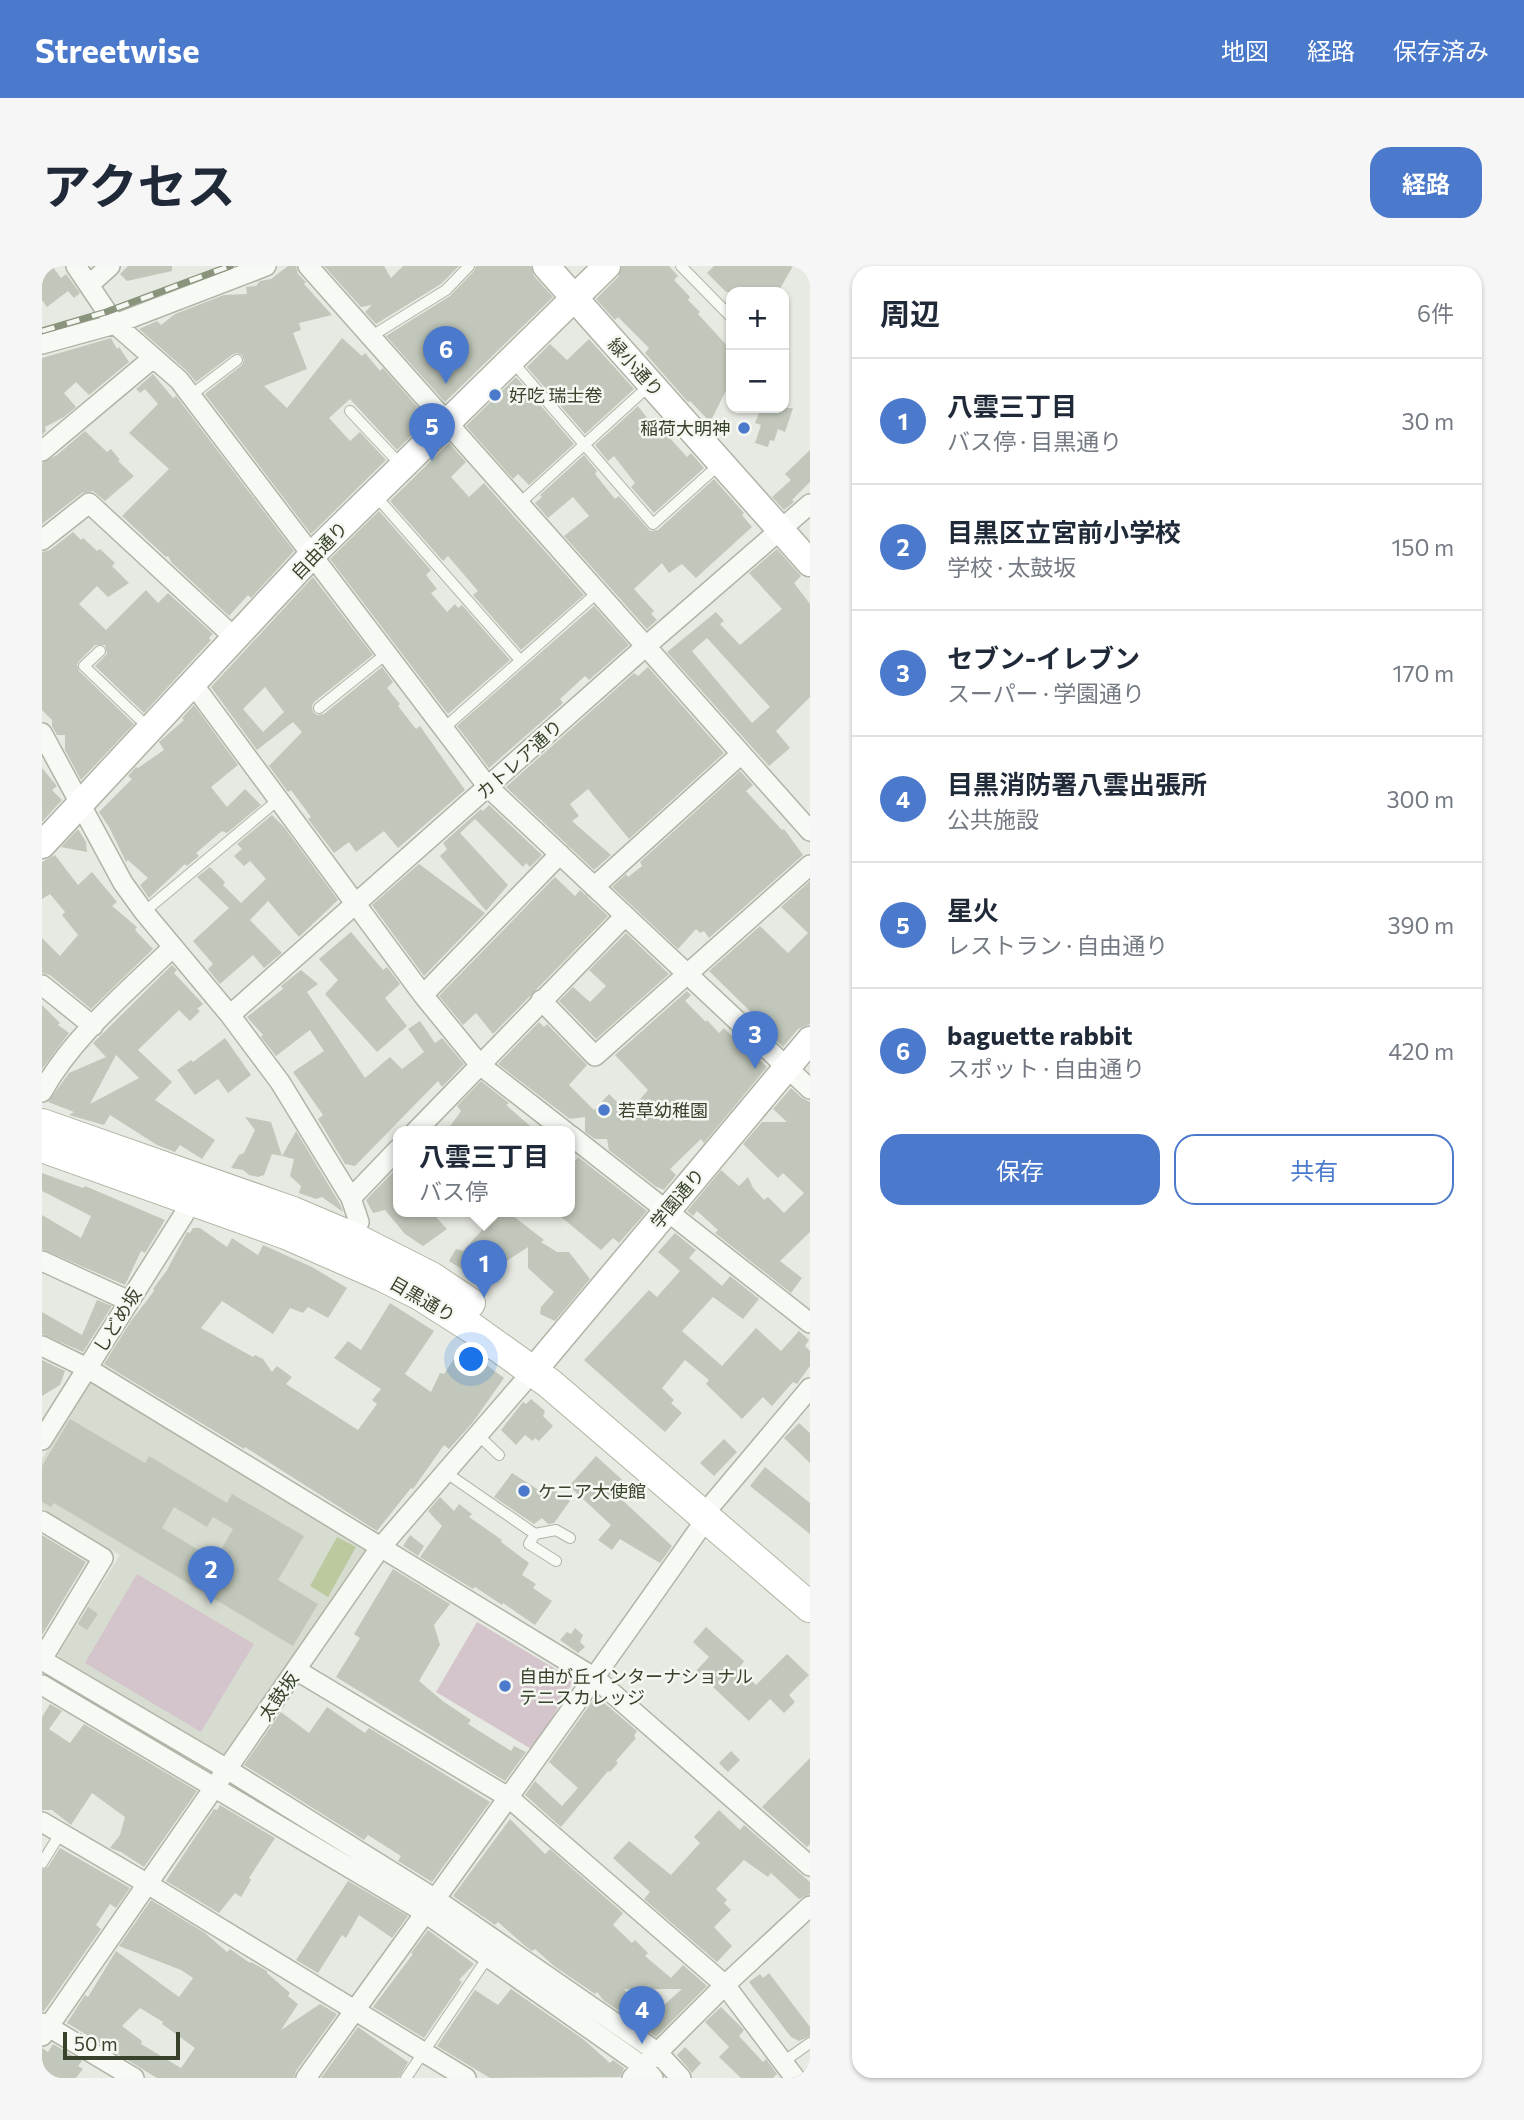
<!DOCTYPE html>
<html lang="ja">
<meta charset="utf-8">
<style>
:root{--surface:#fff;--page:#f6f6f7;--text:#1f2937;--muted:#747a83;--line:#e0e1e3;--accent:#4b79cb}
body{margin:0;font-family:Commissioner,"Noto Sans JP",sans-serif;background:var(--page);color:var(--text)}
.controls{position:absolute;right:21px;top:21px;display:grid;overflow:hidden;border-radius:14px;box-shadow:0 2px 5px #0004}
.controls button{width:63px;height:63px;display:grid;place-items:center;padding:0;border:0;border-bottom:2px solid var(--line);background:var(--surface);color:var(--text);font:35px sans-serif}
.scale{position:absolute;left:21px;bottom:18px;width:117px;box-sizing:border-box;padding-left:7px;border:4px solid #38422b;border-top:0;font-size:19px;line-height:24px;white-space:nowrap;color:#38422b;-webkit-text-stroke:5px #f5f8f2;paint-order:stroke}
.you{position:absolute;left:430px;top:1094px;width:24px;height:24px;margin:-18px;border:5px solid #fff;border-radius:50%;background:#1a73e8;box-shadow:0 0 0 10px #1a73e833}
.badge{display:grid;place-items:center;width:46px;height:46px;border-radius:50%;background:var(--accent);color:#fff;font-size:23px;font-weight:700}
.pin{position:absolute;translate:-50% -58px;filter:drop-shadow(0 2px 4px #0008)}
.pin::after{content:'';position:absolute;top:37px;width:24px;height:21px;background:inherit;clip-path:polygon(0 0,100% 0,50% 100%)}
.popup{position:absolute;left:351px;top:860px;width:182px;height:91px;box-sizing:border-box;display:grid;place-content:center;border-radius:14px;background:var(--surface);filter:drop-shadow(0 2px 5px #0005);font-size:23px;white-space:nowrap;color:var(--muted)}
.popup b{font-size:26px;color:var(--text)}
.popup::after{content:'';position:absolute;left:50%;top:100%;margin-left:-14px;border:14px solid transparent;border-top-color:var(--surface)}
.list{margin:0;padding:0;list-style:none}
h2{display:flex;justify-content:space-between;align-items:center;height:91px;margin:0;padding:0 28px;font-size:30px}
h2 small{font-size:23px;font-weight:400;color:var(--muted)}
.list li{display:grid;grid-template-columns:46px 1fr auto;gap:21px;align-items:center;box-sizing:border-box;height:126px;padding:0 28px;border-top:2px solid var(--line)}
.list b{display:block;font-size:26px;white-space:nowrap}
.list p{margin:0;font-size:23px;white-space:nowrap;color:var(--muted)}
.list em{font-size:23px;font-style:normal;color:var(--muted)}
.actions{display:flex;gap:14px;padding:21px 28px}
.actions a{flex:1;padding:16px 0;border:2px solid var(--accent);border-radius:21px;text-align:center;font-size:24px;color:var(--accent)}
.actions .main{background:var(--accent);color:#fff}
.map{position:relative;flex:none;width:768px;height:1812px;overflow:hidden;border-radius:21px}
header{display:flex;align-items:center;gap:42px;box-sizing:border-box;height:98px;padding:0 35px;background:var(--accent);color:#fff}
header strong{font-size:33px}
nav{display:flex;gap:38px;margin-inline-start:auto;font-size:24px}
.intro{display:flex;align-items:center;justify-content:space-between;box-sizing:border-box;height:168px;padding:0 42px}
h1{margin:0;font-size:49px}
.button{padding:18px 32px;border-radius:21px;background:var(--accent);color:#fff;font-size:24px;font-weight:700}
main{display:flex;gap:42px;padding:0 42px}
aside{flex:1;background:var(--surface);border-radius:21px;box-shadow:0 2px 5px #0004}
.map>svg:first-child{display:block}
.built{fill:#d7dcd0}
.green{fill:#d4c4cb}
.water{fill:#bcc99e}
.building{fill:#c1c7ba;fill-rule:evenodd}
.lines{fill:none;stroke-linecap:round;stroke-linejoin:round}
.lane-casing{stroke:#afb4a7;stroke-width:12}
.street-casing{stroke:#afb4a7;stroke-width:22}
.secondary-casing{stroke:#afb4a7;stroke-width:29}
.primary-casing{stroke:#aeb6a2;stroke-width:32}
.lane{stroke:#f7f9f5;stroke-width:10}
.street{stroke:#f7f9f5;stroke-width:19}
.secondary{stroke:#fff;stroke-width:26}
.primary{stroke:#fff;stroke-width:30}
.rail-casing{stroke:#8a947c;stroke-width:7}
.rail{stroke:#f5f8f2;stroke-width:4.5;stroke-dasharray:13;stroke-linecap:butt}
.poi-dot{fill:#4b79cb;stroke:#f5f8f2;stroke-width:2.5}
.labels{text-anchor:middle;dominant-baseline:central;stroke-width:5;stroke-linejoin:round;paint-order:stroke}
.street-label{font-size:18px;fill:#38422b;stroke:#f5f8f2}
.poi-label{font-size:18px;fill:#38422b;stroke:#f5f8f2;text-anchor:start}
</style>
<header>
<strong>Streetwise</strong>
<nav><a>地図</a><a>経路</a><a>保存済み</a></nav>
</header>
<div class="intro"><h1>アクセス</h1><a class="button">経路</a></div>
<main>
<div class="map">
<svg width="768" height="1812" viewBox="0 0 768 1812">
<rect width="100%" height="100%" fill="#e7eae2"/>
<!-- built -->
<path class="built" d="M52,1115L331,1284L182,1493L17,1393L16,1388L78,1289L0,1242V1193L47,1117Z"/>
<!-- green -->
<path class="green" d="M95,1308L212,1378L159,1466L43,1397Z
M435,1356L532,1414L491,1484L394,1426Z"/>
<!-- water -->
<path class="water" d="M295,1271L314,1281L286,1331L268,1320Z"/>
<!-- building -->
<path class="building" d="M10,0L19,12L24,8L38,27L32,32L26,25L5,41L0,34V7Z
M86,0H130V5L85,15L78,8Z
M246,0H254L256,8L264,16L262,18L290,49L257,57L259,64L251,67L265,103L222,120L245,142L300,72L320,90L323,87L338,105L341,102L386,153L355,184L308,133L287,152L308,175L318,166L344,194L269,268L163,128L200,99L202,94L200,89L195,87L191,88L154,116L145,105L97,63L115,55L119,59L133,48L182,29L205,28L204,21L214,20L218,15L229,13Z
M282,0H342L349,12L361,0H417L399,18L334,58L323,46L330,39L319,41Z
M434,0H489L492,10L511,31L403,136L344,70L408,30L432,5Z
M580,0H627L636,10L632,14L648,31L646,34L658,46L656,48L689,84V115L668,156L648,135L646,136L603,87L607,82L576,51L573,54L554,33L576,11Z
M672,0H751L736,26H684L665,7Z
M69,72L75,83L77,81L87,96L47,129L34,116L22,127L34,141L22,151L3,161L4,165L0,169V92Z
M547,73L592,123L543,168L485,101L508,78L525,94Z
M111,108L131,132L134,130L252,285L209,332L206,329L187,350L130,297L126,290L124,291L80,250L127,203L87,167L116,138L103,123L98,127L94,123Z
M474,111L532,178L487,219L476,208L471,213L424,160Z
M596,140L613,162L621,156L630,167L626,170L645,191L649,187L662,202L612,247L589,221L593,217L572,190L566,195L553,179Z
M719,142H751L743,166L736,163L732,175L728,174L726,181L713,177L719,159L713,157Z
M43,165L65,186L69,183L78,194L76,195L92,210L63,235L51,225L40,227L0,258V197L15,189Z
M407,177L424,196L409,211L427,231L442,217L542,329L479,384L431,329L436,325L406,290L401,295L348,235Z
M768,184V216L750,234L752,236L742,244L730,231L749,214L743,208Z
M542,189L555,205L553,208L573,233L577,230L608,265L616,264L672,213L702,247L700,249L710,261L654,312L640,298L627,307L620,297L592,323L612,345L609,348L615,354L605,363L522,270L547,250L531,231L506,252L493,237L500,231L498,229Z
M337,245L389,304L384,309L395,323L389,327L405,346L413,338L416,342L420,339L468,394L406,448L288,293Z
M31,266L39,274L41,272L55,285L58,283L73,297L70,300L87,317L66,331L55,320L37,338L64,364L104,324L116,337L126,327L171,368L167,372L169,374L102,447L53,400L65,388L63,379H53L37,395L35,399L37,405L92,458L39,514L23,484V469H15L10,460V454L0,444V286L8,284Z
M735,283L759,310L752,317L768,338V431L734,465L748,482L727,500L625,386L674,346L682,355L678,358L698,379L740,343L707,307ZM665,372L728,441L710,457L650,385Z
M271,311L331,389L272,436L270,440L271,446L275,449L282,448L340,401L351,416L345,422L358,438L356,440L374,463L378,460L423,524L356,582L342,565L314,586L307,576L292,587L266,553L269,551L249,524L246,526L227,500L260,466L251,456L215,484L169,421ZM223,421L242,446L221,466L201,443Z
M552,340L587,379L547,414L543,410L518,433L521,437L447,502L415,460Z
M606,401L682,487L587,573L546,523L528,538L537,550L530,555L569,589L552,604L464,521L592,407L596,410Z
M152,439L196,499L169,521L185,541L203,523L219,539L185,567L180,565L154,587L157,590L145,600L143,598L107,632L98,619L106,612L86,594L84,596L67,561L57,546L90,513L86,510L94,501L96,502L122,484L117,476L142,454L140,452Z
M0,502L15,520L10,524L20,534L0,556Z
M698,505L711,519L704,525L740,564L742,563L761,589L667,672L662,665L658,667L654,663L636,683L570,621L584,608L586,611L600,600L598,596Z
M447,539L500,589L488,601L484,597L481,601L433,553L418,567L466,619L444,645L398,590L405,583L401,577L439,543L441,545Z
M230,549L242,561L296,634L257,671L226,635L208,654L240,687L222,702L211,689L178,718L166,703L171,698L151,675L187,642L155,611L168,601L183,616L181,619L199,637L224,613L208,595L202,600L192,590L200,583L195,578Z
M36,563L44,576L45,586L19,581Z
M13,589L36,619L50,606L75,636L70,640L95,661L93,664L111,683L49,743L8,709L0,707V672L18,690L36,669L20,649L23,646L8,628L0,633V596Z
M377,598L443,647L382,710L330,639Z
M513,611L533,630L538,624L566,650L451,768L434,747L421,759L397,730Z
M768,615V758L756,763L741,781L713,754L715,752L667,705L718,660L746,687L766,667L739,641Z
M309,666L341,704L345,701L358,718L343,732L365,760L335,786L283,728L296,714L277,693Z
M584,667L627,708L554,773L517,735L531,721L548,736L564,720L547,704Z
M130,699L135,704L132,707L161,738L155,743L158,745L148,755L137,744L96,784L130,816L113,834L173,874L160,893L138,879L133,886L115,879L68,849L62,859L27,849L32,846L6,836L27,807L64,791L51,777ZM74,789L97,812L48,838Z
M259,704L276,718L265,726L323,812L348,791L360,803L382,786L366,763L378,755L393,777L400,772L422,798L400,821L396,815L313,900L303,898L276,853L281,849L251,806L282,785L268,764L234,790L219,771L221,769L205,751L241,723L239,720Z
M645,725L649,729L643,735L664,756L665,754L677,767L682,762L697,777L699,775L725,801L662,877L659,873L628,903L634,909L622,924L613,920L567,884L565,873H553L543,866V851L528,853L456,798L497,756L502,761L505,758L545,799L527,819L552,844L567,828L586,847L606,824L573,789Z
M0,739L18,757L16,759L27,767L0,803Z
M183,772L209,809L186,827L176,813L153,829L135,804L149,794L151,796Z
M439,815L467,837L464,839L495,866H404L419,845L415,840Z
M749,822L760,832L768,836V966L738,995L760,1012L749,1027L673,967L676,964L655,945L651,950L645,945L679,904L697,920L706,911L711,922L722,934L726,931L742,947L762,927L741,907L736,912L701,878L720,856H745L731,843Z
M203,851L229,856L240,890L230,888L222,909L216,911L207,909L201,904L189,902L197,889L202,887L213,864Z
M254,865L298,938L301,946L280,931L274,933L257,927L259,920L248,910L252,893L240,890Z
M536,891L605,945L577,977L571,972L559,984L513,946H528V902Z
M351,906L356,911V946H389L405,963L381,980L363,968L343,944L331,947L324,934Z
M0,907L41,922L43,920L123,954L103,987L99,985L83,1019L0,983V949L39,972L49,950L0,925Z
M434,946H466L502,974L499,976L515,986H527L548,1013L513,1055L498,1048L499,1041L512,1026L486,1002V981L460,998L445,1019L407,995L414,983L421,985L440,964Z
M151,962H158L185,981L190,972L216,989L221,979L270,1001L305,1022L286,1052L266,1041L261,1047L248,1042L231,1068L180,1035L159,1062L211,1091L213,1089L221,1093L230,1106L235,1100L250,1111L244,1118L316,1164L335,1138L330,1134L339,1123L292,1092L306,1075L319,1084L348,1037L392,1065L363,1108L389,1126L398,1107L402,1108L416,1087L434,1101L442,1097L462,1112L431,1156L407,1183L402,1179L371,1223L369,1222L335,1265L203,1181L202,1183L62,1098L89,1055L112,1025L111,1023L125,1004L145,966L148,967Z
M633,967L654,984L647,992L680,1020L688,1010L717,1033L701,1053L671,1031L640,1065L680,1100L714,1062L739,1085L757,1065L767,1074L763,1080L768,1085V1100L755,1118L751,1116L730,1140L721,1131L700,1153L664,1118L667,1114L643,1094L620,1122L632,1134L629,1137L640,1147L623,1166L542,1094L607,1024L615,1031L638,1005L616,986Z
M55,1034L70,1040L41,1086L0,1068V1046L40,1069Z
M0,1094L23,1105L18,1119L0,1130Z
M489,1133L503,1145L501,1150L511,1160L497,1175L493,1172L491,1175L483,1169L474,1179L459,1164L481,1136L484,1138Z
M28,1153L103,1197L107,1190L185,1237L190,1228L262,1270L236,1314L276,1338L251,1380L12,1237L9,1241L0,1236V1200ZM132,1241L165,1261L171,1251L191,1263L173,1294L120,1262Z
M757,1157L768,1167V1197L742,1172Z
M682,1173L695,1186L672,1210L658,1197Z
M554,1190L588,1221L578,1232L630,1280L618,1297L578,1273L570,1284L556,1274L569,1259L527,1220Z
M723,1201L768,1237V1268L708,1220Z
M470,1207L503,1228L509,1222L528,1235L512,1257L506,1258L500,1252L492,1258L452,1231Z
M398,1231L412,1245L417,1238L430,1248L427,1251L460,1274L459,1276L487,1297L480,1309L494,1318L491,1322L510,1335L493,1359L461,1337L460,1339L433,1321L431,1323L378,1291L400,1260L386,1245Z
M0,1269L44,1296L0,1369Z
M368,1269L382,1280L376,1290L361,1280Z
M351,1303L408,1338L392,1359L398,1379L377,1415L402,1436L429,1454L426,1458L469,1485L472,1480L484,1486L463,1515L294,1411L318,1372L312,1368Z
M46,1341L56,1348L45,1364L36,1358Z
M664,1361L702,1395L697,1402L714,1419L745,1388L767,1409L747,1429L753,1436L742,1447L728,1433L707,1455L654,1405L667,1391L651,1376Z
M533,1362L541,1369L538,1376L543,1381L536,1387L518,1374L525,1366L529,1368Z
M554,1430L595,1465L592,1470L594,1472L574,1495L576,1497L568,1506L566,1505L519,1561L483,1529L493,1515L520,1540L536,1522L507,1496Z
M8,1438L20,1445L7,1463L28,1477L42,1458L155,1525L102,1601L79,1586L68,1582L78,1569L83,1551L50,1527L29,1559L10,1544H0V1451Z
M285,1441L323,1467L327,1462L448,1536L390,1616L356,1595L359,1590L326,1569L322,1574L202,1499L239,1446L267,1467Z
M689,1485L698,1494L686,1506L677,1497Z
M768,1492V1578L765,1581L720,1541Z
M178,1539L233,1572L207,1612L209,1614L199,1631L193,1627L177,1647L124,1615L172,1543L175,1544Z
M677,1544L698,1564L702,1559L768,1616V1628L757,1633L729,1607L726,1611L702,1594L674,1623L685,1634L682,1637L689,1644L672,1661L690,1680L675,1696L602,1633L608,1626L571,1592L587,1575L629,1609L658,1577L652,1571Z
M468,1553L503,1588L508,1583L581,1647L571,1659L590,1677L593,1674L606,1687L603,1690L629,1712L641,1699L665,1720L614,1771L594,1757L587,1749L585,1750L562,1735L555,1726L553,1728L512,1700L493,1683L490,1685L482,1679L456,1656L453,1659L411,1630ZM582,1723H640L607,1752Z
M18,1582L88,1622L74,1642L68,1638L54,1659L59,1663L2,1745H0V1604L6,1601Z
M306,1615L366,1650L350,1672L317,1649L304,1672L300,1669L276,1707L254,1694Z
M109,1634L163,1667L185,1686L188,1683L208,1697L209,1696L225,1705V1707L248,1727L246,1730L256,1738L239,1764L278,1738L295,1748L254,1805L252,1812H115L25,1757L43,1729L46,1731L74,1685L137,1731L151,1712L139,1704L77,1680ZM98,1742L121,1756L120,1758L153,1782L139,1802L99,1778L100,1775L80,1760Z
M386,1664L432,1698L417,1714L420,1716L382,1772L331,1741L371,1688L369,1687Z
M727,1707L768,1761V1770L757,1775L749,1771L707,1716L718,1708L721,1712Z
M469,1723L541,1773L568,1797L571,1794L582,1802L578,1811L448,1812L395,1780L433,1724L456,1739Z
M679,1741L702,1764L697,1770L721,1796L724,1793L735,1808L731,1812H699L677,1791L687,1781L663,1756Z
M316,1761L366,1796L357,1812H279Z
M11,1778L40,1795L36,1800L41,1803L34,1812H0V1782L6,1786Z
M643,1781L659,1797L650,1807L635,1789Z"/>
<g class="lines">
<!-- lane casing -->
<g class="lane-casing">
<path id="lane" d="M639,0L689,51
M328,71L404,24L427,0
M470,95L611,258L679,197
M149,129L195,94
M308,145L360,200
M333,229L478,394
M478,237L609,118
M58,385L42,400L108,463
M277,442L344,388
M401,463L556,326
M102,646L236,534
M435,1168L457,1189
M403,1206L493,1268L514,1264L528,1272
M493,1268L487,1278L514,1295
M0,1597L18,1568
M741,1796L768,1777
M364,1812L446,1691"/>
</g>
<!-- street casing -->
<g class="street-casing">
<path id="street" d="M34,0L73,58L137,114L446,521L768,823
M266,0L768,565
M47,19L68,0
M0,78L73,58L224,0
M0,185L111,92
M0,274L47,237L193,372
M151,418L381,729L438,799L524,866
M0,467L81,617L102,646L188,749L238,816L309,932L317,956L310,971
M552,621L698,489
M0,719L51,760
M381,729L518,588
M499,734L553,790L768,599
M188,749L603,381L768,238
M0,826C31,770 85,726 131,681
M373,866L583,650
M528,869L768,1057
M309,932L356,883
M0,995L87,1035
M0,1080L45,1102L553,1412L768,1600
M0,1174L151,934
M672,1236L768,1122
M0,1255L61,1292L0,1393
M0,1394L185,1503L392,1632L615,1786L639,1812
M254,1404L466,1531L683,1719L753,1812
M0,1419L382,1646L602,1801L611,1812
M0,1556L104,1617L424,1812
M0,1757L92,1812
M0,1770L338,1282L491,1105
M264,1812C398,1626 533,1441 664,1253
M590,1812L683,1719L768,1640"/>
</g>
<!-- secondary casing -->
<g class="secondary-casing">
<path id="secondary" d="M504,0L768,297
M0,579L271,288L565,0
M491,1105L768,774"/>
</g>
<!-- primary casing -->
<g class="primary-casing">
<path id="primary" d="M0,858L251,946L310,971L389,1011L428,1037
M0,881L244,968L340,1010L378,1029L430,1062L507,1117L768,1341"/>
</g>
<!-- lane -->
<use href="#lane" class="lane"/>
<!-- street -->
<use href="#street" class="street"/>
<!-- secondary -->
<use href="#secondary" class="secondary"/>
<!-- primary -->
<use href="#primary" class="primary"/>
<!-- rail casing -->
<g class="rail-casing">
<path id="rail" d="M0,65L64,46L188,0"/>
</g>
<!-- rail -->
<use href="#rail" class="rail"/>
</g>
<!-- markers -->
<g class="poi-dot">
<circle cx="453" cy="129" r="7"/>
<circle cx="702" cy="162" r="7"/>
<circle cx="562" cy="844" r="7"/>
<circle cx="482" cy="1225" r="7"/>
<circle cx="463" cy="1420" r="7"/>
</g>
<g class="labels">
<!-- street labels -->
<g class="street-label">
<text transform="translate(594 101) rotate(48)">緑小通り</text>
<text transform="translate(277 284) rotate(-46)">自由通り</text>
<text transform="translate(477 493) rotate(-42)">カトレア通り</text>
<text transform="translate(635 932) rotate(-50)">学園通り</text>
<text transform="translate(381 1033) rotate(30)">目黒通り</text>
<text transform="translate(75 1054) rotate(-58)">しどめ坂</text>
<text transform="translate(236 1430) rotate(-55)">太鼓坂</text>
</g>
<!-- poi labels -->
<g class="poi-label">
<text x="467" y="129">好吃 瑞士卷</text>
<text x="688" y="162" text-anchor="end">稲荷大明神</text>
<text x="576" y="844">若草幼稚園</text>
<text x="496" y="1225">ケニア大使館</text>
<text x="477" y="1410">自由が丘インターナショナル<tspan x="477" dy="21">テニスカレッジ</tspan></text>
</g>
</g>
</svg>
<div class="controls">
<button>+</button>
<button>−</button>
</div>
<div class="scale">50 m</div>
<div class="you"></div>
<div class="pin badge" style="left:442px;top:1032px">1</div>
<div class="popup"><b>八雲三丁目</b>バス停</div>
<div class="pin badge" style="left:169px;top:1338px">2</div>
<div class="pin badge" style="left:713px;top:803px">3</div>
<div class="pin badge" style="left:600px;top:1778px">4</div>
<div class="pin badge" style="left:390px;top:195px">5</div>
<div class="pin badge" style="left:404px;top:118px">6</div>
</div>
<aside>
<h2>周辺<small>6件</small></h2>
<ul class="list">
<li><span class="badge">1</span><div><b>八雲三丁目</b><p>バス停 · 目黒通り</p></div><em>30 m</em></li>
<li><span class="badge">2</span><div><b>目黒区立宮前小学校</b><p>学校 · 太鼓坂</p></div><em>150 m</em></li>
<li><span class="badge">3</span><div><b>セブン-イレブン</b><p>スーパー · 学園通り</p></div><em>170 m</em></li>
<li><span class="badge">4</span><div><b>目黒消防署八雲出張所</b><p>公共施設</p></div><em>300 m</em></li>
<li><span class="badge">5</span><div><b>星火</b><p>レストラン · 自由通り</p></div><em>390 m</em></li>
<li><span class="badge">6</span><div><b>baguette rabbit</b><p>スポット · 自由通り</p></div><em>420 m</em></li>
</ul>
<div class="actions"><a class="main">保存</a><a>共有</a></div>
</aside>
</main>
